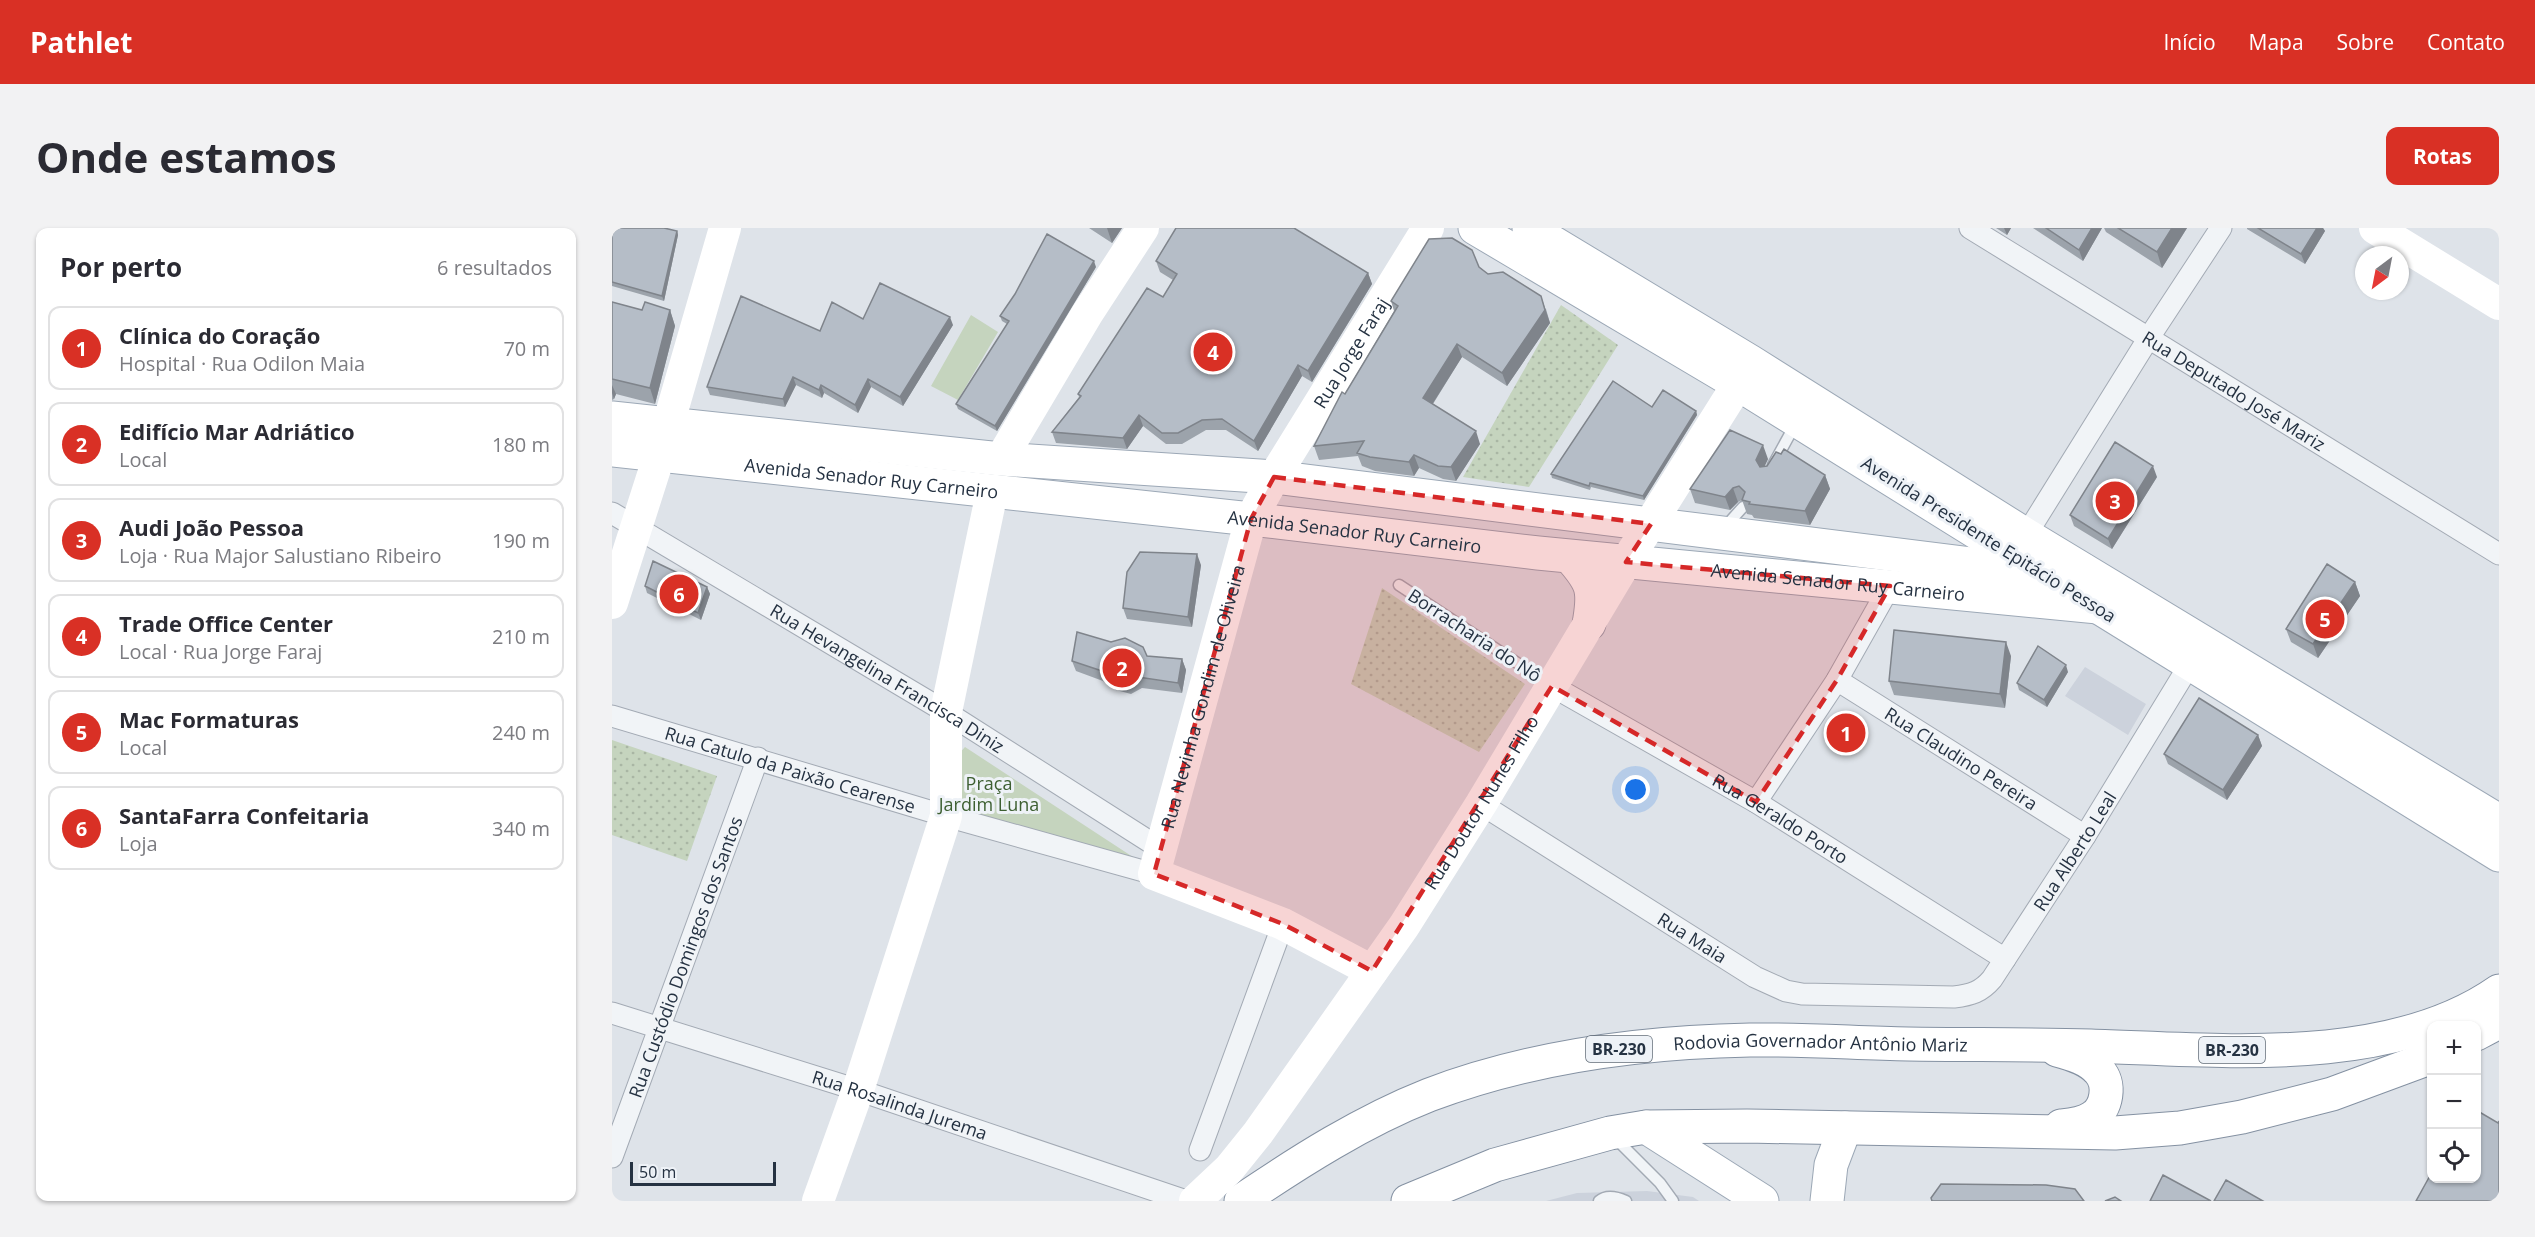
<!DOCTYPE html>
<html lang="pt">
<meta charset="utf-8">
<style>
:root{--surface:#fff;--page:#f2f2f3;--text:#2b2b33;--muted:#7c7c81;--line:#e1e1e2;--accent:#d93025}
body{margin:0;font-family:"Open Sans",sans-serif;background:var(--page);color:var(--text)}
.controls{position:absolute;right:18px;bottom:18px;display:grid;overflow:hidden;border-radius:12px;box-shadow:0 2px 4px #0004}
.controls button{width:54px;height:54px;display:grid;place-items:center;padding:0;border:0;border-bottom:2px solid var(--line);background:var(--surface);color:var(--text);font:30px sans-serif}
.compass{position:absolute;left:1743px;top:18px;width:54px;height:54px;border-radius:50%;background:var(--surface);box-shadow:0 2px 4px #0004;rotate:212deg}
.scale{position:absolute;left:18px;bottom:15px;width:146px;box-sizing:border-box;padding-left:6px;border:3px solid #253242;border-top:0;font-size:16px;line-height:21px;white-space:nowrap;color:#253242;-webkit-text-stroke:4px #eef2f7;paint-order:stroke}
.you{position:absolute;left:1024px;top:562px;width:21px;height:21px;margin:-15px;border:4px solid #fff;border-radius:50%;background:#1a73e8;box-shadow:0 0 0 9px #1a73e833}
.badge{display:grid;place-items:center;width:39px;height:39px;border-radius:50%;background:var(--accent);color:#fff;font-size:20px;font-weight:700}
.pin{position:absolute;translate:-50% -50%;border:3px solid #fff;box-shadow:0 2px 6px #0006}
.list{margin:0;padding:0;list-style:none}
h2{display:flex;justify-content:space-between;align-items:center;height:78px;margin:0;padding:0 24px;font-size:26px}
h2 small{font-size:20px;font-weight:400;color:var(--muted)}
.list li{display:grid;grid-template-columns:39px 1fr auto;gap:18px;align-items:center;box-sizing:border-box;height:84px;margin:0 12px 12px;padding:0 12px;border:2px solid var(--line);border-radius:12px}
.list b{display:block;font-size:22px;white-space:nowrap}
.list p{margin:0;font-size:20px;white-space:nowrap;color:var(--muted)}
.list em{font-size:20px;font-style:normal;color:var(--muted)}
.icon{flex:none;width:33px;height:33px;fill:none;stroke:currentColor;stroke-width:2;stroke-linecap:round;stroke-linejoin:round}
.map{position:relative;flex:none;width:1887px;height:973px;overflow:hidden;border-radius:12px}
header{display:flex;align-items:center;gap:36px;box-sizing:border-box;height:84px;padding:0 30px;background:var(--accent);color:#fff}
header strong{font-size:28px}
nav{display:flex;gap:33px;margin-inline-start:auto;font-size:21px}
.intro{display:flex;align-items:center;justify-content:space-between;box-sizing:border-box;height:144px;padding:0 36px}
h1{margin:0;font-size:42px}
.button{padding:15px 27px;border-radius:12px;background:var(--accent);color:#fff;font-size:21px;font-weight:700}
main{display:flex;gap:36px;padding:0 36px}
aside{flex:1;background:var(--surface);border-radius:12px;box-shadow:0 2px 4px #0004}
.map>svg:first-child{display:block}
.built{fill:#ccd2dc}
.grass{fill:url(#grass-dots)}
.park{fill:#c5d4be}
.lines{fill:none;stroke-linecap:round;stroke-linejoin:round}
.lane-casing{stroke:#a3aab4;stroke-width:13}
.street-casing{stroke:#a3aab4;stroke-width:23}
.primary-casing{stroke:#9ca8b6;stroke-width:35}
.highway-casing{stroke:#8491a2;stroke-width:35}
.lane{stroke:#f1f4f7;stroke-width:10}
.street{stroke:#f1f4f7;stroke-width:21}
.secondary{stroke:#fff;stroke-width:32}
.primary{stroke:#fff;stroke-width:33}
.highway{stroke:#fff;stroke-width:33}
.wall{fill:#9ca3ab}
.shaded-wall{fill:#7f848b}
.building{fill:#b5bdc7;stroke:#7f848b;stroke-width:1.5}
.marked{fill:#d62828;fill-opacity:0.2;stroke:#d62828;stroke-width:4.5;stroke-dasharray:12 8;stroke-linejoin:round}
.labels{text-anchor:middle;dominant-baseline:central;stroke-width:6;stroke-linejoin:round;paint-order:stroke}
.shield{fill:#eef2f7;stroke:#616c78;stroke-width:1.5}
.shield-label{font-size:16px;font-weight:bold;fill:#253242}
.street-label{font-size:18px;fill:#253242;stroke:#eef2f7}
.park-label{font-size:18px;fill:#3d5f31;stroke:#eef2f7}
</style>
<header>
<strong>Pathlet</strong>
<nav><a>Início</a><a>Mapa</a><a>Sobre</a><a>Contato</a></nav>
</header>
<div class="intro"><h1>Onde estamos</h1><a class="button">Rotas</a></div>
<main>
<aside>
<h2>Por perto<small>6 resultados</small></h2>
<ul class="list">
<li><span class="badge">1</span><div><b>Clínica do Coração</b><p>Hospital · Rua Odilon Maia</p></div><em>70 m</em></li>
<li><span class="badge">2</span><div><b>Edifício Mar Adriático</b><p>Local</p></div><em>180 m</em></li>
<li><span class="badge">3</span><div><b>Audi João Pessoa</b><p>Loja · Rua Major Salustiano Ribeiro</p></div><em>190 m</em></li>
<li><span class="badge">4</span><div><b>Trade Office Center</b><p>Local · Rua Jorge Faraj</p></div><em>210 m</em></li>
<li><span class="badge">5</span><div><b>Mac Formaturas</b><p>Local</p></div><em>240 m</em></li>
<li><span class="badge">6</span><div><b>SantaFarra Confeitaria</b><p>Loja</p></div><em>340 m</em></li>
</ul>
</aside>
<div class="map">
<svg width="1887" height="973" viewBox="0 0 1887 973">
<defs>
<pattern id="grass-dots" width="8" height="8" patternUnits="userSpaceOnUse" patternTransform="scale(1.5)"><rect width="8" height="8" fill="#c5d4be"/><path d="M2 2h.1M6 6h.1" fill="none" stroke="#a9b6a4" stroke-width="1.8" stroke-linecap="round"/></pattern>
</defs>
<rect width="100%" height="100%" fill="#dee3e9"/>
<!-- built -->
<path class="built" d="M1473,439L1534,476L1516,507L1453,468Z
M1035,963L1081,969L1087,973H934L965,965Z"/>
<!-- grass -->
<path class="grass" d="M949,77L1006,117L917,259L851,249Z
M770,360L913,456L867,524L739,456Z
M0,512L105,548L75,633L0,607Z"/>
<!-- park -->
<path class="park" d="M359,87L386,104L346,172L319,158Z
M353,519L524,631L353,587L342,531Z"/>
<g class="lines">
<!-- lane casing -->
<g class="lane-casing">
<path id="lane" d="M1161,237L1184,195
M1113,299L1131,279
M787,357L937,456
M1003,910L1048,955L1061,973
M987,973C995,966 1005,969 1014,973"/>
</g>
<!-- street casing -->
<g class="street-casing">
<g id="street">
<path id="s1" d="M1358,0L1887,326"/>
<path id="s2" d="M0,285L334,484L549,621"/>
<path d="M1414,307L1536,111L1609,0"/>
<path id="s3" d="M1225,452L1473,608"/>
<path id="s4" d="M940,458L1144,574L1393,731"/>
<path id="s5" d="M0,488L334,588L542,646"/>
<path d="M1144,574L1225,452L1278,358"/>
<path id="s6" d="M869,576L1143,749L1174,763L1190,766L1342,769C1359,767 1369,764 1380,751L1473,608L1578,436"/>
<path id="s7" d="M0,785L246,862L574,973"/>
<path d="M588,922L671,696"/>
<path id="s8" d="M0,929L146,530"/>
</g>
</g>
<!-- primary casing -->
<g class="primary-casing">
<g id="primary">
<path d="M863,0L1126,156L1420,339"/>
<path d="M917,0L1139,134L1414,307L1887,593"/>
<path d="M0,190L389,231L662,249L1430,345L1471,342"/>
<path id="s11" d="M0,222L639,291L926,325L1486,379"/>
<path d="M958,329C981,355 983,362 977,396"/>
<path d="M1467,367L1887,627"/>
<path d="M1034,899L1150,973"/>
<path d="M1215,973L1219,937L1233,900"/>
</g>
</g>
<!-- highway casing -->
<g class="highway-casing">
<g id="highway">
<path d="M1864,806L1887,794"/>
<path d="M1445,822C1460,826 1477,831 1487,843C1499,856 1495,880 1481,889C1471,896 1459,897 1449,898"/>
<path id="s12" d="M629,973C688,933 751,893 817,867C920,828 1029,814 1138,812C1191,811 1243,815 1296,816C1357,817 1418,816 1479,818C1607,822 1777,840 1887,763"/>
<path d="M796,973L883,937L998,905L1034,899L1135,898L1503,905L1568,900L1630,889L1720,866L1820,829"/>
</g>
</g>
<!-- lane -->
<use href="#lane" class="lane"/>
<!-- street -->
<use href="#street" class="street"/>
<!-- secondary -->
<g class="secondary">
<path d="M1763,0L1887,76"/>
<path d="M389,231L475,86L531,0"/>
<path d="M0,375L47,228L113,0"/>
<path id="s9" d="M760,743L671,696L542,646L639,291L662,249L816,0"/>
<path d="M206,973L246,862L334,588V484L380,264"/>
<path id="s10" d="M583,973L617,941L646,905L792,698L869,576L1014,334L1126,156"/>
</g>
<!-- primary -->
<use href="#primary" class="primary"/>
<!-- highway -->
<use href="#highway" class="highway"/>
</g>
<!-- wall -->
<path class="wall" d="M0,0L65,3L66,7L52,73L0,58Z
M477,0H510L500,15Z
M1384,0H1399L1395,7Z
M1421,0H1490L1471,33Z
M1492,0H1575L1550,40L1494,4Z
M1635,0H1711L1713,3L1693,36L1635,1Z
M544,33L756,45L760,56L700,154L690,148L646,223L614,202H594L570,216H554L531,198L515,221L444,215L440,204L467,169L466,166L551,69L561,52L548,44Z
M484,39L385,203L346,181L344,176L395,96L390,93L388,88Z
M867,40L934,81L938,95L895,158L850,129L821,176L868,216L844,253L831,251L807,240L802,248L763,243L750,238L746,228L707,232L702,218L782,83L779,73Z
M0,74L30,82H58L63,98L43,176L4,166L2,171L0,172Z
M251,91L341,97L291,178L259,159L246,185L212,165L210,170L184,157L173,179L98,167L95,159L208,103Z
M1040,179L1084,183L1085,187L1032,272L979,259L978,262L940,250L939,246Z
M1156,231L1152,239L1213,247L1218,261L1198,297L1142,290L1140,287L1135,286L1130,272L1126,274L1118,282L1083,275L1078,261Z
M1545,249L1500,321L1462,298L1458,287Z
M589,337L580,399L515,391L511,380Z
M1743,354L1748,368L1706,430L1679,414L1674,401Z
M33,358L95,359L98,366L89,392L35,365Z
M535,428L570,431L574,442L570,465L530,460L519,466L504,462L491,453L464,443L460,433Z
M1399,428L1393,480L1282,467L1277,453Z
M1456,444L1435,479L1407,462L1405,455Z
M1646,507L1650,518L1615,572L1556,536L1552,526Z"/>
<!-- shaded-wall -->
<path class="shaded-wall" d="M495,0H510L500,15Z
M1392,0H1399L1395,7Z
M1480,0H1490L1471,33L1467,22Z
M1560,0H1575L1550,40L1545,24Z
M1705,0H1711L1713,3L1693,36L1689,26Z
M65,3L66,7L52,73L50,68Z
M482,33L484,39L385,203L383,198Z
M756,45L760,56L700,154L696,143Z
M929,68L938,95L895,158L890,145Z
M58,82L63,98L43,176L38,160Z
M338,89L341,97L291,178L288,169Z
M845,116L850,129L816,183L811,170Z
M686,137L690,148L646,223L642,213Z
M181,149L184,157L173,179L171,171Z
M256,151L259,159L246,185L243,177Z
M0,157L4,166L2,171L0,165Z
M209,157L212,165L210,170L207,162Z
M1084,183L1085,187L1032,272L1031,268Z
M527,187L531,198L515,221L511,210Z
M864,203L868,216L844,253L839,239Z
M1151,217L1156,231L1149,246L1144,232Z
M802,227L807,240L802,248L797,234Z
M1541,238L1545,249L1500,321L1496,311Z
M1213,247L1218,261L1198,297L1193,283Z
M1121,260L1126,274L1118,282L1113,269Z
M585,326L589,337L580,399L576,389Z
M1743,354L1748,368L1706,430L1701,416Z
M95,359L98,366L89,392L86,385Z
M1394,414L1399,428L1393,480L1388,466Z
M570,431L574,442L570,465L566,455Z
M1454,437L1456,444L1435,479L1432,472Z
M1646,507L1650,518L1615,572L1611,562Z"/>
<!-- building -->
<path class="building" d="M0,0H52L65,3L50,68L0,54Z
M564,0H682L756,45L696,143L686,137L642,213L610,191L590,192L566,205H550L527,187L511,210L440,204L469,168L466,166L535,60L551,69L565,46L544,33Z
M1434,0H1480L1467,22Z
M1506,0H1560L1545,24Z
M1646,0H1705L1689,26Z
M435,6L482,33L383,198L344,176L397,93L388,88L403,66Z
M840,10L860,22L867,39L876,46L891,44L929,68L933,82L890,145L845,116L811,170L864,203L839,239L826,238L802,227L797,234L758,229L745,225L752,213L702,218L730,164L733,166L786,78L779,73L817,11Z
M268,55L338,89L288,169L256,151L243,177L209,157L207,162L181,149L171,171L95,159L129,68L208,103L220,74L251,91Z
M0,74L30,82L33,74L58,82L38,160L0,151Z
M1001,153L1040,179L1051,162L1084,183L1031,268L978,255L977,258L939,246Z
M1118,202L1151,217L1144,232L1148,239L1155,238L1164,224L1169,226L1172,221L1213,247L1193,283L1137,276L1138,274L1130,272L1133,264L1127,258L1121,260L1113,269L1078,261Z
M1503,214L1541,238L1496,311L1458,287Z
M528,324L585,326L576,389L511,380L515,344Z
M41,333L95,359L86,385L33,358Z
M1715,336L1743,354L1701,416L1674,401Z
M1282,402L1394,414L1388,466L1277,453Z
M465,404L499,414L513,410L531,419L535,428L570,431L566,455L526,449L515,455L500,451L487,442L460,433Z
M1426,418L1454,437L1432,472L1405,455Z
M1587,470L1646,507L1611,562L1552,526Z
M1864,882L1886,895L1887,893V973H1804L1820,944V951H1864Z
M1551,947L1599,973H1538Z
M1614,952L1651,973H1602Z
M1329,956L1434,957L1463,961L1472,973H1320L1319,970Z
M1503,969L1509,973H1493Z"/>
<!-- marked area -->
<path class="marked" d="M662,249L1039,296L1014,334L1278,358L1225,452L1144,574L940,458L760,743L671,696L542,646L639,291Z"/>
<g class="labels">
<!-- shield labels -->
<g class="shield">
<rect x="974" y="808" width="66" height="26" rx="4.5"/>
<rect x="1587" y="809" width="66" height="26" rx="4.5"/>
</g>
<g class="shield-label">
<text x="1007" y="821">BR-230</text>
<text x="1620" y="822">BR-230</text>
</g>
<!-- street labels -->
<g class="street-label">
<text stroke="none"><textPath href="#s9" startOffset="801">Rua Jorge Faraj</textPath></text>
<text stroke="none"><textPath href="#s1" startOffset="310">Rua Deputado José Mariz</textPath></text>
<text stroke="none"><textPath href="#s11" startOffset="261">Avenida Senador Ruy Carneiro</textPath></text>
<text stroke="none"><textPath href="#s11" startOffset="747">Avenida Senador Ruy Carneiro</textPath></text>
<text transform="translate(1377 311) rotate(32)">Avenida Presidente Epitácio Pessoa</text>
<text stroke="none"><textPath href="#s11" startOffset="1233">Avenida Senador Ruy Carneiro</textPath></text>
<text transform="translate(863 407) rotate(33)">Borracharia do Nô</text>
<text stroke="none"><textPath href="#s2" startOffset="321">Rua Hevangelina Francisca Diniz</textPath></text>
<text stroke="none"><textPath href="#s9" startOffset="423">Rua Nevinha Gondim de Oliveira</textPath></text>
<text stroke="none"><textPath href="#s3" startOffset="147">Rua Claudino Pereira</textPath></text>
<text stroke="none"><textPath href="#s5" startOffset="186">Rua Catulo da Paixão Cearense</textPath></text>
<text stroke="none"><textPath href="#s10" startOffset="492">Rua Doutor Nunes Filho</textPath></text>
<text stroke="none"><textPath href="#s4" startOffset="264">Rua Geraldo Porto</textPath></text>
<text stroke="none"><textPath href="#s6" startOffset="722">Rua Alberto Leal</textPath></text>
<text stroke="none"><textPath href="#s6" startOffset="250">Rua Maia</textPath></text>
<text stroke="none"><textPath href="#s8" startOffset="213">Rua Custódio Domingos dos Santos</textPath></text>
<text stroke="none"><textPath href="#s12" startOffset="614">Rodovia Governador Antônio Mariz</textPath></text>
<text stroke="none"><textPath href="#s7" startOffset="302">Rua Rosalinda Jurema</textPath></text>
</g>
<!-- park labels -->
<g class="park-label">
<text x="377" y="555">Praça<tspan x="377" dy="21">Jardim Luna</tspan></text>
</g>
</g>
</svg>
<div class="controls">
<button>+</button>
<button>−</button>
<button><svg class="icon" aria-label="locate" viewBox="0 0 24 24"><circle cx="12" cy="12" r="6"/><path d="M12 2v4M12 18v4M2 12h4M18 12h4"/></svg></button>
</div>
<svg class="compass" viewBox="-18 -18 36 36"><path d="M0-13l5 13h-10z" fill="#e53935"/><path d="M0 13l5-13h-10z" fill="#7c7c81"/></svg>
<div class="scale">50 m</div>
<div class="you"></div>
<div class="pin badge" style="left:1234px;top:505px">1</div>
<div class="pin badge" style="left:510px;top:440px">2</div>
<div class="pin badge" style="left:1503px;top:273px">3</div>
<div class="pin badge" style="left:601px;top:124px">4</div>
<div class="pin badge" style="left:1713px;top:391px">5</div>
<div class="pin badge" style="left:67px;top:366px">6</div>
</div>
</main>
